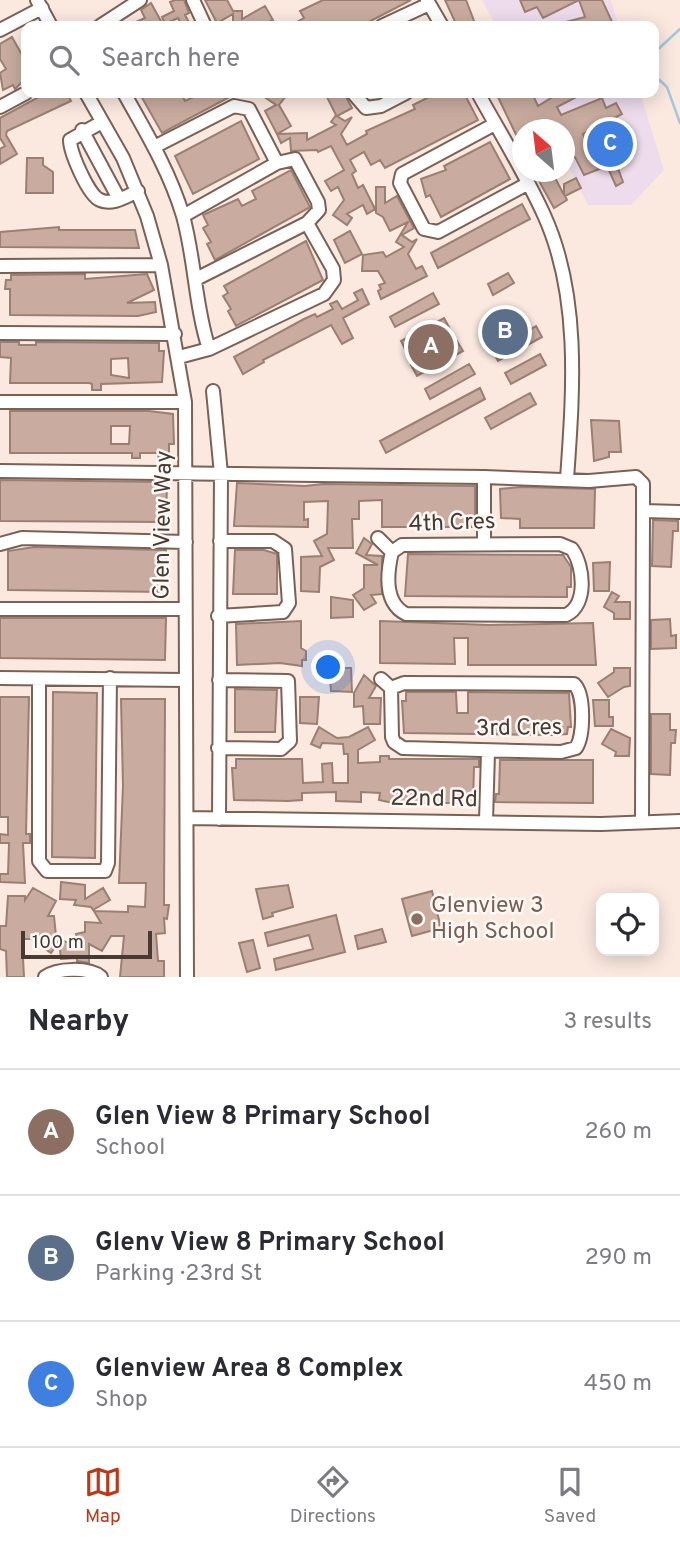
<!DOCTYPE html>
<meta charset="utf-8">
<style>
:root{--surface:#fff;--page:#f7f7f7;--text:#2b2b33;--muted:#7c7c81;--line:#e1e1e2;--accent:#c13716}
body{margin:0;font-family:Overpass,sans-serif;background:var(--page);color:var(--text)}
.controls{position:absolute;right:21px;bottom:21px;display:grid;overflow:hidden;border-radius:14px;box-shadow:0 4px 18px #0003}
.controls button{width:63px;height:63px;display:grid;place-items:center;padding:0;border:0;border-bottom:2px solid var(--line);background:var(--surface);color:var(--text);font:35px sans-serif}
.compass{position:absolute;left:512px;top:119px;width:63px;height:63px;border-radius:50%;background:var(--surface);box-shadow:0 4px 18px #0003;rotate:332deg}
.scale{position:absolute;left:21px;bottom:18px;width:131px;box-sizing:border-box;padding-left:7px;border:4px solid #463a34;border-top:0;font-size:19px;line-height:24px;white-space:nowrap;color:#463a34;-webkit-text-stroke:5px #fff9f6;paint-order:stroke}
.you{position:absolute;left:329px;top:668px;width:24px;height:24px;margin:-18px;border:5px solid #fff;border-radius:50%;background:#1a73e8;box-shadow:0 0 0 10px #1a73e833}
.badge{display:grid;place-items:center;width:46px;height:46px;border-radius:50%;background:var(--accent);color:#fff;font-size:23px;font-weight:700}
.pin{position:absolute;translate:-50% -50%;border:4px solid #fff;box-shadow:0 2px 7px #0006}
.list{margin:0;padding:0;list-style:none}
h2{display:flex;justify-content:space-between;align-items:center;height:91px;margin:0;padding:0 28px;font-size:30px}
h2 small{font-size:23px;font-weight:400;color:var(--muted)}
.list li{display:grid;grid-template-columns:46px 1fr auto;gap:21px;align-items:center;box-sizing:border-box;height:126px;padding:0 28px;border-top:2px solid var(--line)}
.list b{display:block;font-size:26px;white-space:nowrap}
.list p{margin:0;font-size:23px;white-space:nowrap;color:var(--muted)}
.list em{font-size:23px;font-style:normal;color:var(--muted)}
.icon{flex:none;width:38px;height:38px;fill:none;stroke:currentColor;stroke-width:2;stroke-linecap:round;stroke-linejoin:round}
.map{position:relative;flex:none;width:680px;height:977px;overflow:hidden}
.search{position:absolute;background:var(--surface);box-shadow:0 4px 18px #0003;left:21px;right:21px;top:21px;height:77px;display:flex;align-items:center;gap:18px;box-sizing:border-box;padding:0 24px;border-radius:14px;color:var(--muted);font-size:26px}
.sheet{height:469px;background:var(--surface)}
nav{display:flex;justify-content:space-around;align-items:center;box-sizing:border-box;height:98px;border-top:2px solid var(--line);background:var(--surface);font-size:19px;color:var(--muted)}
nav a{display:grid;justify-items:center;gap:4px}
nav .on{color:var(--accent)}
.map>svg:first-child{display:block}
.commercial{fill:#eedced}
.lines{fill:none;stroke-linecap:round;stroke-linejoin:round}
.stream{stroke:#a5c7de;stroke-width:2.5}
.building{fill:#c9ac9f;stroke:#9a7f73;stroke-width:2;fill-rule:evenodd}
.minor-casing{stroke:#7a6155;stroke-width:16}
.minor{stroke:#fff;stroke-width:12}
.education-dot{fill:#8d6e63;stroke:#fff9f6;stroke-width:2.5}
.labels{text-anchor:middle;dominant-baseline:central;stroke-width:5;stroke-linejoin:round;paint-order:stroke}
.street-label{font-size:23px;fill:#463a34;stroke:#fff9f6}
.education-label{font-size:23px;fill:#785e54;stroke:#fff9f6;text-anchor:start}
</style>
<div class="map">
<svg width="680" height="977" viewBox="0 0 680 977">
<rect width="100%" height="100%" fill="#fbe9e0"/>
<!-- commercial -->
<path class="commercial" d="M482,0H611L619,26H496Z
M530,93H640L664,170L631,205H588L565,159L564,130L549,129Z"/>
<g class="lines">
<!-- stream -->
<path class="stream" d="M654,53L680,29
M654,75L667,87L680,123"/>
</g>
<!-- building -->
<path class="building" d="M175,0H184L189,13L185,15L191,26H182L178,18L165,24L162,17L174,11L170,2Z
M205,0H227L233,11H242V19L265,6L273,20L261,26H228L233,23V14L217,23Z
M323,0H411L361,26H299L297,22L304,18L300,11Z
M445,0H466L476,26H457Z
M520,0H602L614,26H558V24L585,17L579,0L543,18L537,7L525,12Z
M151,3L162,23L127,26L145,18L141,10Z
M12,37L26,62V78L15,89L13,85L3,90L0,73L6,69L0,59V44Z
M46,93H67L71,101L7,131L6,135L17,154L0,164V149L5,146L0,138V118Z
M147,93H181L185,101L202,93H237L162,133L141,96Z
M270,93L286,96L279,105L291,126L277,134L265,111L276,105L266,98Z
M325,93H344L352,108L337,116L345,121L352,117L341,134L347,145L367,134L366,131L415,109L413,105L437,93H464L478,120L385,168L380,160L371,165L364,152L350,160L356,171L352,174L358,188L363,185L375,209L367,214L363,205L347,214L352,218L347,225L333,215L344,200L338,187L331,191L325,181L344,170L331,146L318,152L317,150L291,151L290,138L281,143L277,134L307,133V140L336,125L331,122L336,115Z
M496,93H532L538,106L559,93H584L557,107L561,115L602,98L606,108L616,103L622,114L583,134L589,146L602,139L612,152L623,182L616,186L607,166L584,175L575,157L564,163V151L570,148L564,130H545L540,120L522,130V147Z
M241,121L259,159L193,194L175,156Z
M490,142L510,179L441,217L430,195L426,197L421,179L446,170L444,166Z
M27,158H43V165L53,172V193H26Z
M291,170L310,207L215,260L207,244L211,242L203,228L208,225L203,215L238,199L242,206L256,199L252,191Z
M534,172H552L564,195V184L576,178L581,188L565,196L567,200L554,208Z
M376,187H385V203L397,196L414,228L402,235L412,242L417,239L408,254L416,269L422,266L427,276L381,299L378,291L381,289L379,285L385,283L378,271H362L363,255L383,252L386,257L404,247L396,242L408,222L390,231L383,217L376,213Z
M522,204L530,219L438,268L431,253Z
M59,227V230H135L139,248L0,247V232Z
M350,231L362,254L345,263L334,240Z
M306,241L323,280L236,326L228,311L231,309L223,296L228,293L224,286Z
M508,273L514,283L493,295L488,284Z
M85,274V279L147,274L154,290L127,303L155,302L156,312L138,316L10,315V289H5L6,280H11V275Z
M362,289L369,304L343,318L353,338L342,344L331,325L263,360L264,362L243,374L234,357L304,319L315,314L317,317L333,309L330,304L337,301L342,309L358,300L354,293Z
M433,293L439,304L395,327L390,317Z
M444,318L450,329L406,351L401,341Z
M536,326L542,337L498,361L492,350Z
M457,341L463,351L417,376L411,365Z
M0,342H19V345H36V342L159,343V351H164L162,382L101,384V390H92V384L89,383H10L11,358L0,357ZM128,358L129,378L111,375V359Z
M540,354L546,365L511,384L505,373Z
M469,364L475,374L430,399L425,389Z
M480,388L485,399L386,453L380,441Z
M530,393L536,404L491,429L485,418Z
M10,411H149L173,414L174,444H169V459H158L159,453H140V458H132V453H10ZM111,426H130L129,444H111Z
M591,420L619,421L621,452H609V457L594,461Z
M0,480L167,482L166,522L0,521Z
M237,483L305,486L323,484L475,486V527H382V500L359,501V519H352L353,548H328L334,560L320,567L319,592L301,591V557L322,556L314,541L327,534L328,501L304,502V520L308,519V527L234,526Z
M521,487L595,489L594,528H520V519L501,518L500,489Z
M653,520L678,521V531H673L671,567L652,566Z
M364,538L372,544L366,555L382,556V594L371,595L376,603L364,610L353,595L364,588V565H378L356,553Z
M34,547L166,550V592L8,590V551Z
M235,550H264L277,554V594H233Z
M408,554L563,555L571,567V587H567V597L405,596Z
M610,562L609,591H594L593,563Z
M612,592L619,596L615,602H630V619H614V613L604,607Z
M331,597L353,600V617L331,618Z
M0,618H166L165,660L0,658Z
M670,619L671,636L676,635V648L651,649V620Z
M301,621V648L306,651V660H302V666L280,663L237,665L236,624Z
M380,621L489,625L593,623L596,665H468V638H454L455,664L380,663Z
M329,668H351L352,692L331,691Z
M614,668H630V686L624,687L608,697L598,683L614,672Z
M364,675L376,686L369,698H381L380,724H364L363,706L354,707V693Z
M235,689L277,690L275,732H235Z
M53,692L97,693L95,858L52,857Z
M406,692H456L457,713H468V692L569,693L571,727H568L567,734L554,735L404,733L402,701H406Z
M0,697H29L26,834H30V843H23L25,883L0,882V874H8L9,843H0V834L8,835V817H0Z
M300,697H319L317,724L300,723Z
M121,699H165L164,905H169L167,919L164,918L165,933L156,934L158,961H164V977H120L124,936H111L102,951L89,944V963L77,961V958L61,959L59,941L51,953L44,948L50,939H22L24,977H7L6,951L0,949V926H6L8,896H25V900L33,888L56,901L48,916H54L56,936L66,942L78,941L76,934L85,932V922L101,923L94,911L128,912V906L145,907L146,883H119L123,786Z
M593,700H609V717H613V726H595Z
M651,714H670V730H676L675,743H671L670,775L651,774Z
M319,727L337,738L349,737L368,727L375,740L358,750V763L380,762V756H389V759H479V767H474L473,803H393L379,800L380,793L361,792V802L336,801V792L302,793V800L288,801L234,800L232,768H236V759H302L303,783L323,782L322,764L332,763L333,783H348V754H344L343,744L322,743L320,748L311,744Z
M611,729L630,738L629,756H615L616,752L602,744Z
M500,760H593V803L495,802L496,794H499Z
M61,882L85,885V899L103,888L110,900L93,910L91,907L74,905L76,900L60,899Z
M288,885L293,907L272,913L273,916L263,919L256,889Z
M432,891L441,928L412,936L402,899Z
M336,915L345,952L276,970L274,959L313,949L309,935L268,946L265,933Z
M382,929L386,942L358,949L355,936Z
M253,940L260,968L247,972L239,943Z"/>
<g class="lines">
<!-- minor casing -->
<g class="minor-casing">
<path id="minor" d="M37,0L51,26
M193,0L205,26
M427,0L442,26
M100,26L140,0
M382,26L429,4
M0,30L42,8
M86,93L123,158L147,216L161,265L185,402L187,977
M124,93C146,132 170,172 183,216C195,259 195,306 209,349L179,357
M353,93L366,108L381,106L406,93
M478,93C500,133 525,173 544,215C581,296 573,393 567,479
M0,107L26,93
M102,122L70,140C70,152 88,195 100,200C112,206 127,196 138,191
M495,124L402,174L400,183L424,229L438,232L527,184
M82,130L119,199
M154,147L234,106L249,109L277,163L183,216
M277,163L295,159L318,202L319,210L307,223
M0,266L161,265
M196,279L307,223L333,269L334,280L324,294L209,349
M0,333L175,334
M213,391L221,474L219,819
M0,402H185
M0,471L484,477L589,481L636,477L643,484V511L642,820
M643,511L680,512
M378,538L392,552
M0,544L22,538L186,542
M484,544V477
M560,544L572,549C584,566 588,605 566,615L406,614C384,603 387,573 392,552L402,545Z
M0,609H184
M218,616L283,612L289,603L285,549L273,541H220
M0,678L185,680
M39,679V861L47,871H105L108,863L110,678
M381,679L391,688L404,683L574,684C585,694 584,736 576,748L561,752L403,748L394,742L392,737L391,688
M218,748L281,749L290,741L288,681L219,680
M187,818L601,824L680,821
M486,821L488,752
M45,977C57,968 89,967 101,977"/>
</g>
<!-- minor -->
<use href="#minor" class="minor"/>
</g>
<!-- markers -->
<circle class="education-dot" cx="417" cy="919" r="7"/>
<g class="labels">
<!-- street labels -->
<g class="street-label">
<text transform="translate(452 524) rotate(-2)">4th Cres</text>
<text transform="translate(164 525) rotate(-89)">Glen View Way</text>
<text transform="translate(519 729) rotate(-1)">3rd Cres</text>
<text transform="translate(434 800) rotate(1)">22nd Rd</text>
</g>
<!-- education labels -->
<g class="education-label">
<text x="431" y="906">Glenview 3<tspan x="431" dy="26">High School</tspan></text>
</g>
</g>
</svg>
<div class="controls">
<button><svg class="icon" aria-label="locate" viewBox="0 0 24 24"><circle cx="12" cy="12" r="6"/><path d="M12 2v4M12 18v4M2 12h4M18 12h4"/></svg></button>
</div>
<svg class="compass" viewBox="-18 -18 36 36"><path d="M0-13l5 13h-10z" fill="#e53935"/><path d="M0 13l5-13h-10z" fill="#7c7c81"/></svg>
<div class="scale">100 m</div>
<div class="you"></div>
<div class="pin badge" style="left:431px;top:347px;background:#8d6e63">A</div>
<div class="pin badge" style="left:505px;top:332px;background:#5c6f8a">B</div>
<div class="pin badge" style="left:610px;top:144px;background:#3f7fe0">C</div>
<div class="search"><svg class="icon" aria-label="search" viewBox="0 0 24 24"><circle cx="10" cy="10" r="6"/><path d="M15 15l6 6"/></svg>Search here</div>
</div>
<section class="sheet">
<h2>Nearby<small>3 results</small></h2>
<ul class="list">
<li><span class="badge" style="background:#8d6e63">A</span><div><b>Glen View 8 Primary School</b><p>School</p></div><em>260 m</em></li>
<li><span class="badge" style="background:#5c6f8a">B</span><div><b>Glenv View 8 Primary School</b><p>Parking · 23rd St</p></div><em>290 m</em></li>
<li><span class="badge" style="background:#3f7fe0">C</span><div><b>Glenview Area 8 Complex</b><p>Shop</p></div><em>450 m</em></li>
</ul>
</section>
<nav>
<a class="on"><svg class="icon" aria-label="map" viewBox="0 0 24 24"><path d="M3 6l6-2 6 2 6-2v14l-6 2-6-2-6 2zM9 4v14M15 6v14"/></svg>Map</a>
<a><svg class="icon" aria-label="directions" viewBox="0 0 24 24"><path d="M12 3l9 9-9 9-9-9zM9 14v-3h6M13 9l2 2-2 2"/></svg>Directions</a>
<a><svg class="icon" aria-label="saved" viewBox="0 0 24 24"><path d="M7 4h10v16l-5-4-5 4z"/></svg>Saved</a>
</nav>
